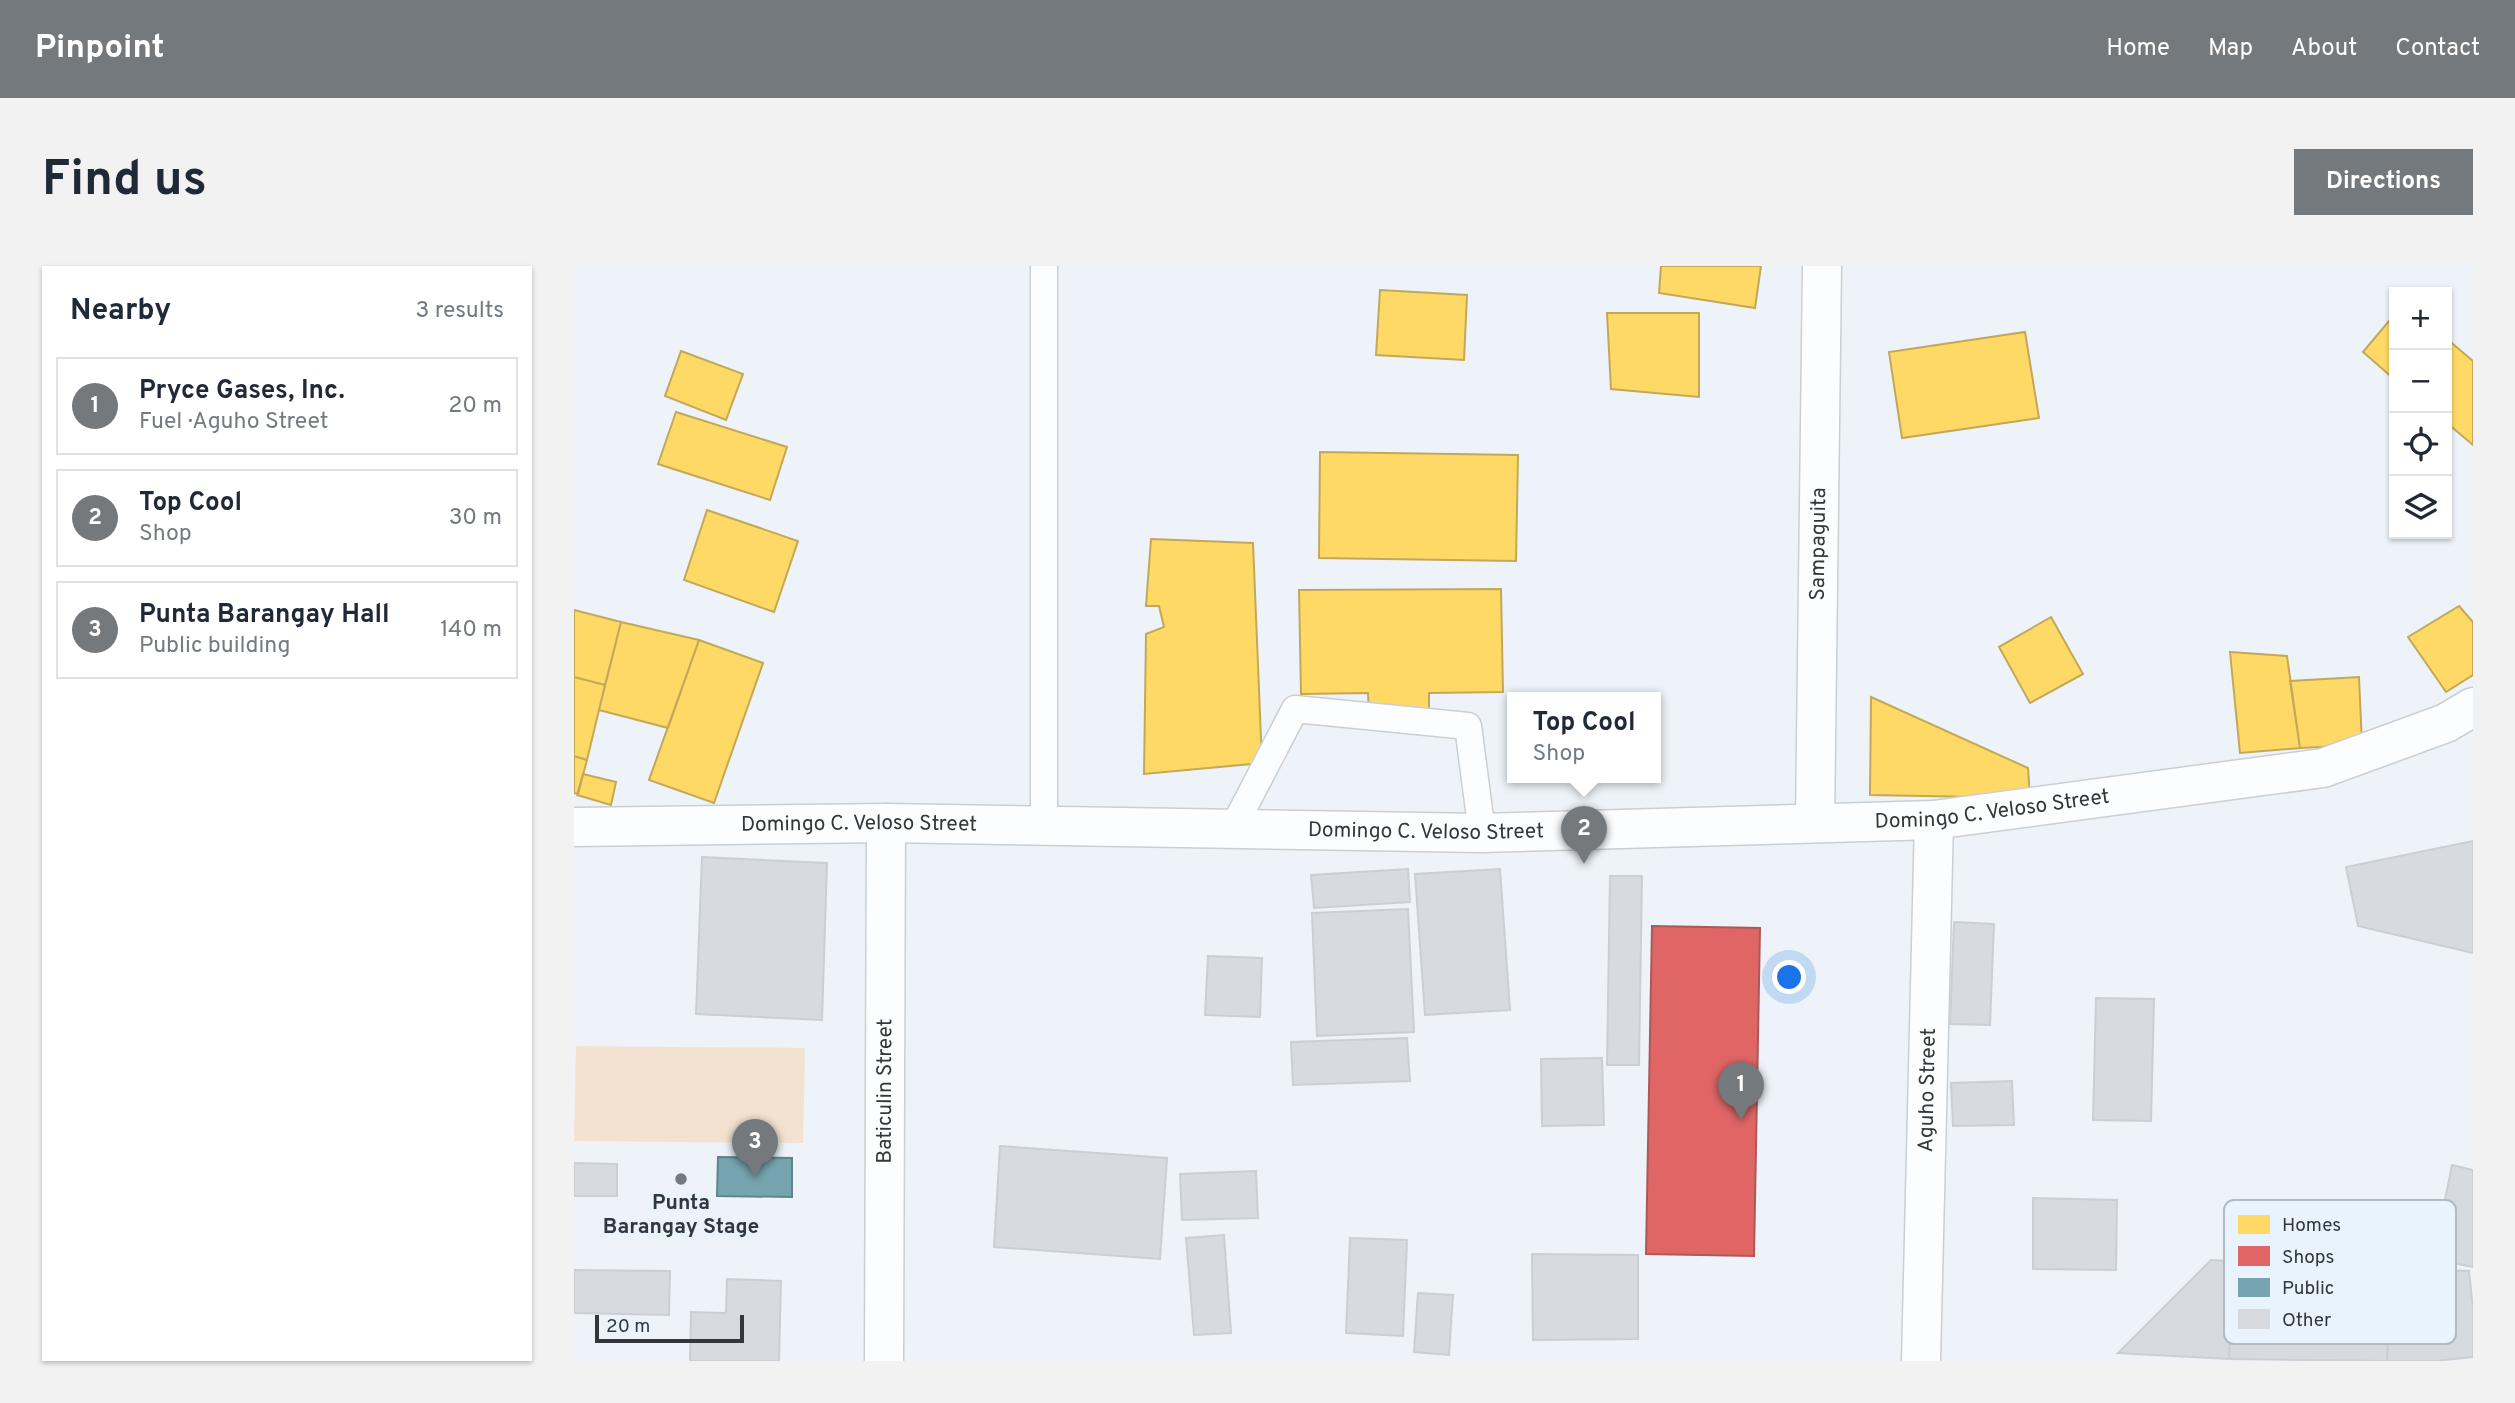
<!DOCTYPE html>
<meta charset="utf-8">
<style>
:root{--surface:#fff;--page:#f2f2f3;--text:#1f2937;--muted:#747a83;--line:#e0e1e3;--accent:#74797d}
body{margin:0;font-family:Overpass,sans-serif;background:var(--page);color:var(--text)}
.controls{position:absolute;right:21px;top:21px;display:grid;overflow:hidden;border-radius:0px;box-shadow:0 2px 5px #0004}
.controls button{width:63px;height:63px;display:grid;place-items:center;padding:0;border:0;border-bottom:2px solid var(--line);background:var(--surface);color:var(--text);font:35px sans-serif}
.scale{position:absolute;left:21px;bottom:18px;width:149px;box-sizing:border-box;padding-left:7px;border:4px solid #33373b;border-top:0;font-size:19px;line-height:24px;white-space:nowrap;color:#33373b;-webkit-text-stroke:5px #e8f3fd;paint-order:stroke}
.you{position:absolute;left:1216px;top:712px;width:24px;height:24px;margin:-18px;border:5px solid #fff;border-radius:50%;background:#1a73e8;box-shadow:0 0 0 10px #1a73e833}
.badge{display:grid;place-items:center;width:46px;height:46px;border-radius:50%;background:var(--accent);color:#fff;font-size:23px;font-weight:700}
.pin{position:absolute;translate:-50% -58px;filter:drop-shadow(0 2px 4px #0008)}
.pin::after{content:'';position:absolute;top:37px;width:24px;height:21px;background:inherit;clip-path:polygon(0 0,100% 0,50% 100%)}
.popup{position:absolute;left:933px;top:426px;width:154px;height:91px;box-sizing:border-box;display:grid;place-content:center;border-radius:0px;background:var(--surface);filter:drop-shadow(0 2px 5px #0005);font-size:23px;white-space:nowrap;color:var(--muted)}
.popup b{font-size:26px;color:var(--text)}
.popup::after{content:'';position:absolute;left:50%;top:100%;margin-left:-14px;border:14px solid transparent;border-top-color:var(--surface)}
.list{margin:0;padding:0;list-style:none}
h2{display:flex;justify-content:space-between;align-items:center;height:91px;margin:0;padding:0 28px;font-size:30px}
h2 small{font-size:23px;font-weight:400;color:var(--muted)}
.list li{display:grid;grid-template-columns:46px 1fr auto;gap:21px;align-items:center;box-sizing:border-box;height:98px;margin:0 14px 14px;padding:0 14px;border:2px solid var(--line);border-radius:0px}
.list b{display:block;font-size:26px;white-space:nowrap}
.list p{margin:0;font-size:23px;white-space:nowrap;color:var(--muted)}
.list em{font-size:23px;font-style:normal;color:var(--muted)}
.icon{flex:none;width:38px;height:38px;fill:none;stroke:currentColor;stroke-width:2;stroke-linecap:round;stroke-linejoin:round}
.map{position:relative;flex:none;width:1899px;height:1095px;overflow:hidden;border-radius:0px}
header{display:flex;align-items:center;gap:42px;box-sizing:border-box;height:98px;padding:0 35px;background:var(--accent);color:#fff}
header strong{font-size:33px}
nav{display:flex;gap:38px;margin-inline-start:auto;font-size:24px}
.intro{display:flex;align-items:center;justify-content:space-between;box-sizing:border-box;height:168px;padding:0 42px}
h1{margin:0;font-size:49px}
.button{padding:18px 32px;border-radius:0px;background:var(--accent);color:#fff;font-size:24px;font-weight:700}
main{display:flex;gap:42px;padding:0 42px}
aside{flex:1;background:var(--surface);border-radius:0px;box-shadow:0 2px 5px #0004}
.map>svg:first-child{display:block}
.green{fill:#f2e2cf}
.homes{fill:#ffd966;stroke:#c2a859;stroke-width:2}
.shops{fill:#e06666;stroke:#ac5859;stroke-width:2}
.public{fill:#76a5af;stroke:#62848c;stroke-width:2}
.building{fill:#d7dbdf;stroke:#cacfd4;stroke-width:2}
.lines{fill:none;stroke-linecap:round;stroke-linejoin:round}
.lane-casing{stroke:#cacfd3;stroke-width:29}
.street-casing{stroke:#cacfd3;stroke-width:41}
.secondary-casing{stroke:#cacfd3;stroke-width:41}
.lane{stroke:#fcfdfe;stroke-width:26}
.street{stroke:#fcfdfe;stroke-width:38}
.secondary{stroke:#fcfdfe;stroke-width:38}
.poi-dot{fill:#74797d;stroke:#e8f3fd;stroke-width:2.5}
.labels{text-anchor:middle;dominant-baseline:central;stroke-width:7;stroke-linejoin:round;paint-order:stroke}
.street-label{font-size:21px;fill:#33373b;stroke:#e8f3fd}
.poi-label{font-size:21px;font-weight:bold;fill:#33373b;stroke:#e8f3fd}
.key{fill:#e8f3fd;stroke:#b2bbc3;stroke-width:2}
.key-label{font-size:19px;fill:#33373b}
</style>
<header>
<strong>Pinpoint</strong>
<nav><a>Home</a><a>Map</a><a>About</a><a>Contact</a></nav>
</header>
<div class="intro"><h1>Find us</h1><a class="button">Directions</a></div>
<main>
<aside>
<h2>Nearby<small>3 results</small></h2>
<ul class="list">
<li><span class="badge">1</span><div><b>Pryce Gases, Inc.</b><p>Fuel · Aguho Street</p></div><em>20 m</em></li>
<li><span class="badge">2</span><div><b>Top Cool</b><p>Shop</p></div><em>30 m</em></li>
<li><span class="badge">3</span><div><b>Punta Barangay Hall</b><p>Public building</p></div><em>140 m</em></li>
</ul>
</aside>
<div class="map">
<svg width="1899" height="1095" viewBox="0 0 1899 1095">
<rect width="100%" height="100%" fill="#edf3f8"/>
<!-- green -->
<path class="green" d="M2,780L231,782L229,877L0,875Z"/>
<!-- homes -->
<path class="homes" d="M1087,0H1187L1181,42L1085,27Z
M806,24L893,29L890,94L802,89Z
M1033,47H1125V131L1037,123Z
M1820,49V113L1789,86Z
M1451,66L1465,152L1328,172L1315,86Z
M1873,73L1899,95V179L1873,157Z
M107,85L169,108L152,154L91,130Z
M102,146L213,181L196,234L84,198Z
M746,186L944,189L942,295L745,292Z
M133,244L224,275L200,346L110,314Z
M577,273L679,277L688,497L570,508L572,368L590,361L585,340H572Z
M927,323L929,426L855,427V449H795L794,427L727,428L725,324Z
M1885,340L1899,356V409L1872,426L1834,371Z
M0,344L47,356L31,419L0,411Z
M1477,351L1509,408L1456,437L1425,381Z
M47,356L125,374L94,462L25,444Z
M125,374L189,397L140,537L75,514Z
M1656,386L1713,390L1726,482L1666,487Z
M0,411L31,419L13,494L0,490Z
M1785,411L1788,479L1726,482L1716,415Z
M1297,431L1454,502L1456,532L1296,529Z
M0,490L13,494L4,528L0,527Z
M9,508L42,516L37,539L3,529Z"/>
<!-- shops -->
<path class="shops" d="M1078,660L1186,662L1180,990L1072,988Z"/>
<!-- public -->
<path class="public" d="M144,891L218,892V931L143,930Z"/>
<!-- building -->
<path class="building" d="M1899,575V687L1784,660L1772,601Z
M128,591L253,597L248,754L122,748Z
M834,603L836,636L740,642L737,609Z
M926,603L936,744L851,749L841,608Z
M1036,610H1068L1065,799H1033Z
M834,643L840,766L743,770L738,647Z
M1380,656L1420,658L1416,759L1376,758Z
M634,690L688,692L686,751L631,749Z
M1522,732L1580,733L1577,855L1519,854Z
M833,772L836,815L719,819L717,776Z
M1028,792L1030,859L968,860L967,793Z
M1438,815L1440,859L1379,860L1377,817Z
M426,880L593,892L586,993L420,981Z
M0,897L43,898V930H0Z
M1878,899L1899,904V1001L1859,993Z
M682,905L684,952L608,954L606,908Z
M1459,932L1543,934L1542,1004L1459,1003Z
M650,969L657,1067L620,1069L612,972Z
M776,972L833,974L829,1070L772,1067Z
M958,988L1064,989V1073L959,1074Z
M1637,994L1659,995L1655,1093L1544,1087Z
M1659,995L1816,1002L1813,1095L1655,1093Z
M1816,1002L1895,1005L1899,1043V1091L1861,1095H1813Z
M0,1004L96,1005L95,1049L0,1047Z
M153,1013L207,1015L205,1095H116L117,1046L152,1047Z
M844,1027L879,1029L875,1089L840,1086Z"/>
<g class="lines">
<!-- lane casing -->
<g class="lane-casing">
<path id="lane" d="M470,0V561
M658,564L721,443L894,460L908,567"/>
</g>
<!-- street casing -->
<g class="street-casing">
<g id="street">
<path id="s1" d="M1241,556L1248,0"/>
<path id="s2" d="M310,1095L312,557"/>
<path id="s3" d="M1347,1095L1360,554"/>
</g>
</g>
<!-- secondary casing -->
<g class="secondary-casing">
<g id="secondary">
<path id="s4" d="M0,561L312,557L908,567L1360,554L1749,502L1872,457L1899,441"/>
</g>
</g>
<!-- lane -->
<use href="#lane" class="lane"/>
<!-- street -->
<use href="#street" class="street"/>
<!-- secondary -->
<use href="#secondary" class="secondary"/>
</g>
<!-- markers -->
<circle class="poi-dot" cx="107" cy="913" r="7"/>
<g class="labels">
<!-- street labels -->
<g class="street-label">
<text stroke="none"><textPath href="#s1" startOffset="278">Sampaguita</textPath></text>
<text stroke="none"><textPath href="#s4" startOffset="1419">Domingo C. Veloso Street</textPath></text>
<text stroke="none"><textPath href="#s4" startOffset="285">Domingo C. Veloso Street</textPath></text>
<text stroke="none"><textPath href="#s4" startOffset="852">Domingo C. Veloso Street</textPath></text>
<text stroke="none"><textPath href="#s3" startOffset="271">Aguho Street</textPath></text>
<text stroke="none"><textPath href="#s2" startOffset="270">Baticulin Street</textPath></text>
</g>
<!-- poi labels -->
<g class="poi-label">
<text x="107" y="937">Punta<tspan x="107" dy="24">Barangay Stage</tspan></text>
</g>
</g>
<!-- legend -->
<rect x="1650" y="934" width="232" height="144" rx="10" class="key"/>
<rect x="1664" y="949" width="32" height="19" fill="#ffd966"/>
<rect x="1664" y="980" width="32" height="20" fill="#e06666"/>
<rect x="1664" y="1012" width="32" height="19" fill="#76a5af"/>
<rect x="1664" y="1043" width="32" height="20" fill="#d7dbdf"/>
<g class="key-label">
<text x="1708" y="965">Homes</text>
<text x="1708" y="997">Shops</text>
<text x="1708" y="1028">Public</text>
<text x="1708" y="1060">Other</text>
</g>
</svg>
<div class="controls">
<button>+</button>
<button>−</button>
<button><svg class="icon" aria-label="locate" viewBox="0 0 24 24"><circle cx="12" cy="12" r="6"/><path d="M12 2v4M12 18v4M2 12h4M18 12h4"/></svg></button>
<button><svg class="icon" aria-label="layers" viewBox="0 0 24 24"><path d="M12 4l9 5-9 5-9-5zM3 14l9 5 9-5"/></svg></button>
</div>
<div class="scale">20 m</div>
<div class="you"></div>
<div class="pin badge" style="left:1167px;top:854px">1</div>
<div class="pin badge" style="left:1010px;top:598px">2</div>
<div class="popup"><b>Top Cool</b>Shop</div>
<div class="pin badge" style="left:181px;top:911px">3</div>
</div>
</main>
